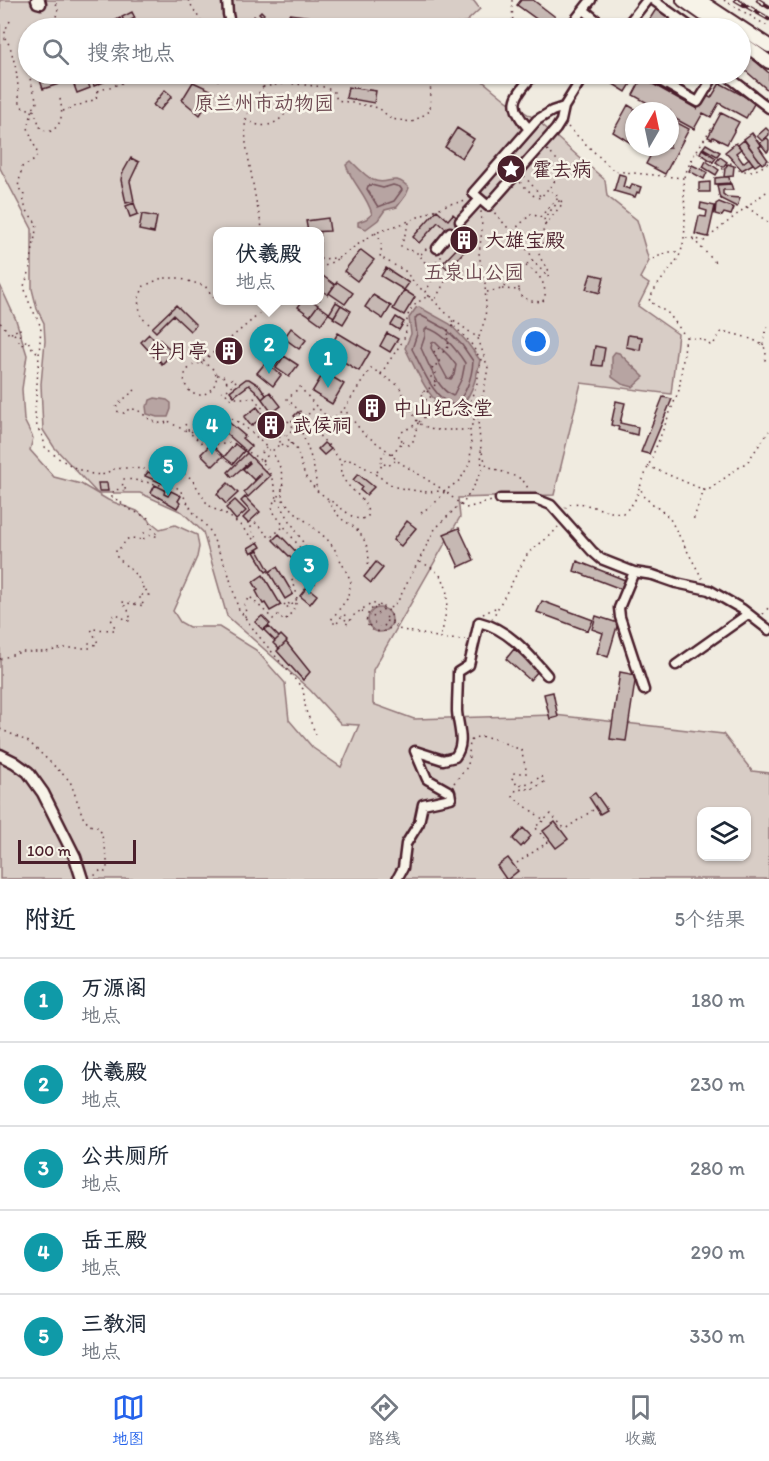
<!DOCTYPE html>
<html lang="zh">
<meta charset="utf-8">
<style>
:root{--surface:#fff;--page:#f2f2f3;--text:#1f2937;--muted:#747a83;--line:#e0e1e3;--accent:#2563eb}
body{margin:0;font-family:Itim,"LXGW WenKai TC",sans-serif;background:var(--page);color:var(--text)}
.controls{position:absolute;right:18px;bottom:18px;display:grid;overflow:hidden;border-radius:12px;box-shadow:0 2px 4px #0004}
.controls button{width:54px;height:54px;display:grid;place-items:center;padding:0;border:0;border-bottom:2px solid var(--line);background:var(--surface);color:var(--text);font:30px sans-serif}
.compass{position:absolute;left:625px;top:102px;width:54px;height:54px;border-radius:50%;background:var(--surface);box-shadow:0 2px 4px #0004;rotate:9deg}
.scale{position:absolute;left:18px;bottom:15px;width:118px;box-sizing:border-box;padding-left:6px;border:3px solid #4a1f2b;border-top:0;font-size:16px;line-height:21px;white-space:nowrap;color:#4a1f2b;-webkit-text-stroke:4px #f7f3e8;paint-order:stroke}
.you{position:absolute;left:536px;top:342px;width:21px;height:21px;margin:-15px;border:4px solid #fff;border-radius:50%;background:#1a73e8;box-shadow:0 0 0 9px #1a73e833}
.badge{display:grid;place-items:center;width:39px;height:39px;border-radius:50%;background:var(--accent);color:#fff;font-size:20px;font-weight:700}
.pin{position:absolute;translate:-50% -50px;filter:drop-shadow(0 2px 3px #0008)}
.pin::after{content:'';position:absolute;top:32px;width:21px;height:18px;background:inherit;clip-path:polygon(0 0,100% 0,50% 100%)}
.popup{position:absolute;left:213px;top:227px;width:111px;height:78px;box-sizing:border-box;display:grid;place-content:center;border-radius:12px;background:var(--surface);filter:drop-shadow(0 2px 4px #0005);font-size:20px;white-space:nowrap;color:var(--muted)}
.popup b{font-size:22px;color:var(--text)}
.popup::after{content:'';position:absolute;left:50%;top:100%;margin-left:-12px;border:12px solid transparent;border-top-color:var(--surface)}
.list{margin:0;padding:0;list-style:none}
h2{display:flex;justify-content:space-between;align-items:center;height:78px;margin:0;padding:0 24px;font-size:26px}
h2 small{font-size:20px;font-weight:400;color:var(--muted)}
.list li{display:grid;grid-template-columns:39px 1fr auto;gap:18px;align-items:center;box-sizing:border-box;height:84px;padding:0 24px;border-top:2px solid var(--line)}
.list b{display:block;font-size:22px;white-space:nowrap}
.list p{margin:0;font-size:20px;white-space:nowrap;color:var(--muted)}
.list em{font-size:20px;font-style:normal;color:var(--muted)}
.icon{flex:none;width:33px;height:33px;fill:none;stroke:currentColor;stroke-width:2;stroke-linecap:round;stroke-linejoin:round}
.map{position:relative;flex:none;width:769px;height:879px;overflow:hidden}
.search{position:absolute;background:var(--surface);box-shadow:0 2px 4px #0004;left:18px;right:18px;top:18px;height:66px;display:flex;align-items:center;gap:15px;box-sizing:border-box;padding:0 21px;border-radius:33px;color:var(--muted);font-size:22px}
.sheet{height:498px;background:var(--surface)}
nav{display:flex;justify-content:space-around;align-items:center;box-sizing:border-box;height:84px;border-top:2px solid var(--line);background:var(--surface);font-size:16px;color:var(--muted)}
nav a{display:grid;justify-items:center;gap:3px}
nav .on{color:var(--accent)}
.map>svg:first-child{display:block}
.green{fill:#d8cdc6;stroke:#917678;stroke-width:1.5;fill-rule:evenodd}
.water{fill:#b7a4a2;stroke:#8b6f72;stroke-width:1.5}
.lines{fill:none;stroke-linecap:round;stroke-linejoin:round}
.shore{stroke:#76545b;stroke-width:1.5}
.building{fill:#c6b8b3;stroke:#4a1f2b;stroke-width:1.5}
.minor-casing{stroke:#4a1f2b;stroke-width:13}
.major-casing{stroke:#4a1f2b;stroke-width:15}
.highway-casing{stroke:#4a1f2b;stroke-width:16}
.path{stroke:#4a1f2b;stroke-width:1.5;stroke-dasharray:1.5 4.5;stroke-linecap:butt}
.minor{stroke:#f7f3e8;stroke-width:8}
.major{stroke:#f7f3e8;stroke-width:10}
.highway{stroke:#f7f3e8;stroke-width:12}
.rail-casing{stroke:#4a1f2b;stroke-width:4.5}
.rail{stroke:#f7f3e8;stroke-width:2;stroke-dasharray:7;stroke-linecap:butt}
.labels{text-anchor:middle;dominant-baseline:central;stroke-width:5;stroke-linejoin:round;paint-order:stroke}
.park-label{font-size:20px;fill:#6e4a52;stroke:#f7f3e8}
.poi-label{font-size:20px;fill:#4a1f2b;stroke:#f7f3e8;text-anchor:start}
</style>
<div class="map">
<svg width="769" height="879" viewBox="0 0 769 879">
<rect width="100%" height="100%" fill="#f0ebe0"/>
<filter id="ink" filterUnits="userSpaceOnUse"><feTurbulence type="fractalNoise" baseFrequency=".0167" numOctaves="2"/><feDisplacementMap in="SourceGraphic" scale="12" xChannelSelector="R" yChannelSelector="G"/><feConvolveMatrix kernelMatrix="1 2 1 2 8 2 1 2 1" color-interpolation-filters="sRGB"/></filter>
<g filter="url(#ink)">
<!-- green -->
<path class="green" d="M0,0H473L480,9L466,22L449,25L446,28H28V74H474L507,101L537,120L605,180L607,196L637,220L649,261L640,278L649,284L638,306L678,334L671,394L581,383L554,495L458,498L460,517L373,670V704L414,719L554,715L723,734L752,771L769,773V879H0V285L16,320L27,355L22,389L24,420L33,438L30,450L54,477L81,484L108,500L137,511L160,529L175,525L197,535L199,547L197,557L173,611L180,622L189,627H219L256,650L285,683L289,720L313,748L341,767L359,725L341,724L310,690L227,616L203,532L182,512L140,493H97L54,447L43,430L41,384L45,341L44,323L37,309L32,289V229L0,168ZM218,232H320V300H218ZM702,812H746V856H702Z"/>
<!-- water -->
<path class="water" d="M351,161C357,167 365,176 373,180C388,187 394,171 409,188L406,195L397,207L385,210L378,220L366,229L358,226V222L366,219L372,214C367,195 352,183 346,165Z
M419,307L450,324L466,341L480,360C476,380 471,399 455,412C431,409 415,367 405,348L411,334L409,318L416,308Z
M615,352L619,353L644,377L633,387L622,384L612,377V356Z
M155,398L167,400L171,403V409L168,417H157L147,414L146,406L149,404L150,400Z
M368 620a12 12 0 1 1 24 0a12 12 0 1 1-24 0Z"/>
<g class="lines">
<!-- shore -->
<path class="shore" d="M371,185L383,188L393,185L400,187L402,190L394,201L378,207L367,189L368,186Z
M420,315L446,329L462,345L473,361C472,377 466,396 454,405C434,401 421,365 412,349L417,334L415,319L417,316Z
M427,328C444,333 456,349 465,363L462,378L453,396C438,390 428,363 421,348L425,336V330Z
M435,342L449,356L456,365L454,375L451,379L447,378L431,348L432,343Z"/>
</g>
<!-- building -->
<path class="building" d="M521,0H533L562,22L556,28H533L539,21L517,5Z
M658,6L673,16L666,28H644Z
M261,11L264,14L259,20L260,28H243L254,16L258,20L262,16L259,13Z
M132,12L135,18L125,23L122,17Z
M289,14L312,17L310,27L288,24Z
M120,18L123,24L113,28L110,23Z
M740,48L769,73V91L740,66Z
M38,74H56L59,84L43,89Z
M103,74L106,81L94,86L91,79Z
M204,74H221L218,80Z
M616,74H637L626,92L610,82Z
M687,74H709L703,84L686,75Z
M642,78L697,109L705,95L711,98L720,83L755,102L746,118L719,103L711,117L703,113L694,129L670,116V111H662L633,95Z
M87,80L90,88L77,93L74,85Z
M193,82L215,92L200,115L182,100Z
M348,87L376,91L374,103L346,98Z
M165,90L172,96L160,110L153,105Z
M628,105L638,111H634V145L613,132Z
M721,113L739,122L727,144L713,137L712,139L708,137Z
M670,119L689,129L665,174L646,164L655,147H670Z
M457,128L474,139L462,158L445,147Z
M766,128L769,131V135L762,141L757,136Z
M752,133L761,146L759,147L768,160L762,164L744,139Z
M767,138L769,140V150L767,152L760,143Z
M744,140L761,162L755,166L738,145Z
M736,143L741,149L736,153L743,163L749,158L753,164L742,170L725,152Z
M706,144L720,152L717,156L703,148Z
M702,149L716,158L713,162L700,153Z
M720,157L727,162L723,167L716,162Z
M131,158L139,162L130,181L134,201L126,203L121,180L122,174Z
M706,161L719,170L716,175L703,167Z
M728,164L734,166L733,176L724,177L725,168Z
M692,165L707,172L704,179L689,171Z
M619,174L626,176L623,187L630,189L632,184L641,187L639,193L637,192L635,197L614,191Z
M724,177H729L730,183L715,184V178Z
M710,182V192H699V183Z
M731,184L733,190H723V194L727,197L740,198L737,207L721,199L719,195L717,185Z
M719,202L734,208L731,215L724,213L722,216L715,214L716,204Z
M134,203L138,214L130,217L126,206Z
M701,203L715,206L708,237L695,234L699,216L706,217L707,211L700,209Z
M437,210L448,220L453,214L468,228L463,234L472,243L448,269L442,264L462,243L450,232L438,222L419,243L413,237Z
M142,214L157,217L154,233L139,230Z
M328,218L330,231L308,232L306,221Z
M361,250L374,260L357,281L344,271Z
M386,268L409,283L404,290L381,276Z
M591,274L604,277L600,293L586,289Z
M323,276L335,285L328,295L320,289V279Z
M337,282L353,293L345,304L329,293Z
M404,290L415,297L404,315L393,309Z
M373,295L391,306L383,319L365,307Z
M303,300H311L318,305L310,316L298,307Z
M336,302L341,305L334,317L329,314Z
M176,305L196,325L190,331L173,315L156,332L152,328Z
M318,305L329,313L321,324L310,316Z
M341,305L351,311L343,324L333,318Z
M396,317L404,322L399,330L391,325Z
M291,328L306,340L299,349L284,338Z
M338,333L370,352L359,371L327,352Z
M387,333L398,339L390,352L380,346Z
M149,334L156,341L159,339L171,350L168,353L171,355L162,364L160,361L159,362L141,342Z
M628,335L642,337L640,350L626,347Z
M230,340L240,349L228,362L218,353Z
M267,343L283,354L275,366L259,356Z
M595,346L605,348L602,366L592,365Z
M284,356L298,365L289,377L276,368Z
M266,362L281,375L273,386L257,373Z
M324,372L344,384L332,404L312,392Z
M246,379H249L260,386L266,395L262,399L256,391L249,385L234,396L230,391Z
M270,392L281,406L272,413L262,399Z
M663,397L672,399L649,454L641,452Z
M371,399L381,407L374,417L363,409Z
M616,401L625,403L620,423L638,427L637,435L618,430L619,427L611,425Z
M257,407L264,416L251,426L244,417Z
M298,412L309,422L305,426L294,416Z
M274,416L281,425L267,435L261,426Z
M225,419L245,436L242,438L251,446L246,452L242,449L243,448L219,427Z
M215,424L223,431L214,442L206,436Z
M324,443L331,449L324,455L318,449Z
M211,444L223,456L213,466L201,454Z
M235,444L244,451L233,464L224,457Z
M247,453L270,476L248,497L244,492L261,475L260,473L254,480L243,469L250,463L249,462L232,477L228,472Z
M148,472L158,476L166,481L164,484L145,476Z
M358,474L374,487L366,495L360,490L362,487L353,480Z
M98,483H107L108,491H99Z
M228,483L238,493L226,504L217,494Z
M155,485L165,490L164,494L168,496L171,491L181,496L178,501L180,503L177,508L151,493Z
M245,497L260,512L248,523L243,518L250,511L241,501Z
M235,500L246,511L236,520L226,508Z
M407,521L416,528L401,546L393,540Z
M459,528L474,560L459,567L444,534Z
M279,534L303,559L297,564L273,540Z
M258,542L261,547L251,553L248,548Z
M258,550L269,570L266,572L254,552Z
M577,561L625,580L621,589L574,571Z
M376,562L383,568L371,583L364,577Z
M277,567L293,594L285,599L269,572Z
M263,575L281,605L270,611L265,603L263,604L256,591L258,590L253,582Z
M307,587L317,595L310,604L300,596Z
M542,601L593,620L588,631L537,612Z
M262,616L270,624L263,630L255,622Z
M596,616L618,623L608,657L597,653L603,633L592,629Z
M268,626L279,637L275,641L264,630Z
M281,635L287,641L279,649L273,643Z
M286,642L310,672L303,680L277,651Z
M514,649L539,670L530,680L506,659Z
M620,672L636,675L626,741L610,739Z
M553,692L558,717L550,719L544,694Z
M595,793L607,810L600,814L589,797Z
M555,822L568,839L556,848L543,831Z
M523,828L531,836L521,847L513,839Z
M508,858L518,871L508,879H506L497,866Z"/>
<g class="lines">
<!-- minor casing -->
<g class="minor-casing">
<path id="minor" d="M36,0L37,3L41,4L40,0
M227,0L228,14L231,28
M653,0L692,28
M584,10L606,28
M569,28L591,0
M625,28L647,0
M670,28L677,17
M570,74L579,83
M648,74L698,102L715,74
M725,74L769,108
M564,107L561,121L556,129L488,206L473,193L537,120L552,111Z
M564,107L579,83L587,74
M529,129C506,103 515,97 534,74
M460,221L480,199
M437,248L450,232
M500,499H536L551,505L592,551L601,559L634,572L653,575L676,583L709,590L742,609L769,630
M634,572L619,608L620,617L644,690
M676,665L748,614
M397,879L403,868L406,844L419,823L423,804L451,798L450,792L427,779L415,751L443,760L455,757C466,743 458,727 457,711C457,698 458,685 458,672L469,665L479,622C508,629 528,653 547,675"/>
</g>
<!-- major casing -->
<g class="major-casing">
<path id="major" d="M0,755L14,762L28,772L43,793L75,857L82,879"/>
</g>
<!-- highway casing -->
<g class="highway-casing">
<path id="highway" d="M683,0L723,28
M699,0L769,46
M740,41L769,62"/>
</g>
<!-- path -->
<path class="path" d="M188,0L205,28
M512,0L513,28
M724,0L769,27
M10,21L5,30V38L10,46L16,69L20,103L23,108L29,109L35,107L37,102L23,55L28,48
M53,28L58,9L55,0
M193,74H195
M263,87L286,83L325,87L334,92L337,100L379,108L391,119L412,122L430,111L431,91L427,74
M98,91L148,74
M60,99C63,112 63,126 49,132L41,129L33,108L28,128L38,155L33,161L22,167L18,187L24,195C22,207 30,215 37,224L29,273L24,286L28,300L41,327L35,412L37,427L43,437L45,447L58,458L77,469L92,474L102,475L114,469L125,468L179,470L192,479L206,502L212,508L229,516L240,525L253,539L255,540L256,538L250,528L256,523L270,538L283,527
M63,111L96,99L98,91L96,87
M246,119C249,120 252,123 255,124C271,130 287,117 291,102L286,98L259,94
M568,127L614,171L683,178C684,199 689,240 678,258C669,273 655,284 649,301L669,314L686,337L679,390L640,487L644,497L669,517L703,580
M547,150L565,168L549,188
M697,152L723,169L728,162L735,165L736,169C749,174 759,170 769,162
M524,176L539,193L540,198
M684,177L692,158L714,124
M747,207L769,223
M545,225L563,203L560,200
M513,231L532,213L539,218L559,197L548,189L540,198L535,197L519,181
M263,232L256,201L246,144L245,121L250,106L263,87L268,74
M375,233C383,240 382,248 380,257L405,271L417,286L424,291
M686,238H692L704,241L750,204L769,190
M693,239L715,262
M421,254L428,247
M320,259L338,258L375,233L404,223L449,204L467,201
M653,259L667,252H680
M532,260L548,277L549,271L542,261L539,254L542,245V235L545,225L544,218L560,200
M432,266L441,257L440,254
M320,269L337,259
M463,270L464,275L462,277L457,276L456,274L458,269L463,270L480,266
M502,289L519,290L518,272L519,267
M519,290L521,296L530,301L542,302L545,298C546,283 539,273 526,266
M487,292L502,289L512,278V273L516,267L525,266L532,260L530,253L493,211
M0,323C6,326 5,332 11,335L12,331L15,335V331L20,328L19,344L24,345L26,340H28L30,346L38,353
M149,324L141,317L138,300L144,286L162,278H178L205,286L214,298H218
M479,337L485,319L486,307L485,283L479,255L482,229L481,211
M687,337L703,339L710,345L714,343L722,331C733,334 755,338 763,346C767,350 766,355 765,360L769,361
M224,345L239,356
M763,345L766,329L769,326
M201,363C237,372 200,413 186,386C180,374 190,364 201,363L276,300
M381,374C388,362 395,353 402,342C407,334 406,328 407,320C408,308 419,301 428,296L436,298L447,278L457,276
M217,375L223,376L227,382L233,378L236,382L226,391
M135,390L119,403L116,407L117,411L121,413H124L126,410L136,409C146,415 152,425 165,423L167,420L176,426L189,432
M221,391L225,392L229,398H254L297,450L305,476L316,490L353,517C358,519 363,520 368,516C369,493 333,486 342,461L348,460L355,461L395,487L423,492L445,491L460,480L470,463L471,446L470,430L483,395L488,368L478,338L452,319L425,292C431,283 435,277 432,266L423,261L420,255L414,251L407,250L401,246L410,220
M427,391C434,405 440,410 455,415L468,407L477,383L481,360L470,342L455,327
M477,411L481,450L487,466L522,479L530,491
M305,416L287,399L300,387L316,406L330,420
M419,422L433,409L421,393L437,384L431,377L436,373L432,368L440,362L433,353L438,348L443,352L450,345L446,341L450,336L446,332L454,325L452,320
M300,423L315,407
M185,424L190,433L203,444L208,441L219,445L232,442C264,462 269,460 277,499C279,496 281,493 282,490C285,478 279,460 271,452
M297,425L290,419L288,421L294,428L301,433L302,432L297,425L300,423L305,429L309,425L331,448L341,462
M316,431L343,410
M191,432L218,413C239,418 257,437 271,452L281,443L278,439L283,433
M302,433C309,451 317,471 316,489
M286,436L293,429
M282,444L286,448L292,443
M392,454L403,441L398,437L402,432L418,423L413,441L409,445L403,441
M262,461L267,456L262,452L266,448
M384,464L388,466L395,461
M648,466L704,490L692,523
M152,469L170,481L175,486
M377,472L383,464L380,460L385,452
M282,488V499L295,512L327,539L334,548L349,577L351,583L347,599L331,620L336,625L343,614L347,617L344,622L348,624L353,616L371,603L382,606L383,609L382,614
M704,490L707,491L748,461L769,431
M445,491L396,460L392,454L363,433L344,409L371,368L399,386L418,423L433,430H469
M328,500C332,507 336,514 342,519C345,522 350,524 354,527C365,537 371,552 368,565L372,572
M565,508L571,504L580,503L611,512L623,513C632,506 637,499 639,488
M421,513L437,501L445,491L461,505L466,508L492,501
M420,562C447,573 450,589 445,617C444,623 443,630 440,636
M305,578L315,569
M284,605L287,602L289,604L286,607H290L297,599
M374,608L378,614
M390,608L398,601L435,529L456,508L464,502L474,486L482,470L481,450
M362,611L374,617
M483,614L497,607
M763,614L769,607
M245,617L246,613L244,603L250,597L273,619L278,615L284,621C299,606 300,597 291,578L297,571L305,579L314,585L320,575L317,566L277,499L273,503L272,510L315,568
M386,618L391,614
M492,619L528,553L551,535L558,527
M386,621L392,623L391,627C380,638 361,628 368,614C375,600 394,607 392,623L398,629L447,639L465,640
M384,625L388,630
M369,626L375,623
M378,632L379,626
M0,659L21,652H46L63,648H90L89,643L96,645L98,643L91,629L115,630L114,625L111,619L112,616L117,614L128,621L131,620L128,610L122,602L144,606L139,596L140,595H149L145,589L142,588L144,587L137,576L116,556V550L123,546C126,534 136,539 144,540L143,535L144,533L155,536H158L154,530L151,527L148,518L127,508L118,500L113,499L111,495L115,489L125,491L127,490L122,487L124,479C142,480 159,486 176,487L180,490L193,512L209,529L228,572L238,608L257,634L303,689L306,711L317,737
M0,729L29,742L70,781L83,817L89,825L97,827L101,832L107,856V868L105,872L101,870L94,876L93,879
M454,783L468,766L470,741L479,736L492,738L521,750L527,773H514L512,778L517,785L530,783L542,776L544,782L534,788L516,790L513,797L544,820L551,814L565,829L593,810
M517,863L548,842L535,827L543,821"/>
<!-- minor -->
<use href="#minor" class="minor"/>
<!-- major -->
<use href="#major" class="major"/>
<!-- highway -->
<use href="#highway" class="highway"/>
<!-- rail casing -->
<g class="rail-casing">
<path id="rail" d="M736,0L769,19
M758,0L769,7"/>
</g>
<!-- rail -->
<use href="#rail" class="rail"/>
</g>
</g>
<!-- icons -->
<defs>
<g id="sight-disc" transform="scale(1.5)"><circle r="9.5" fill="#4a1f2b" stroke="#f7f3e8"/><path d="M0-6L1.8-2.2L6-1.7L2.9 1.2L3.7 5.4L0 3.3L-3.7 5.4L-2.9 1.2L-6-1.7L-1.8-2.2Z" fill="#fff"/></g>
<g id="building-disc" transform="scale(1.5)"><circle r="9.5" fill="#4a1f2b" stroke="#f7f3e8"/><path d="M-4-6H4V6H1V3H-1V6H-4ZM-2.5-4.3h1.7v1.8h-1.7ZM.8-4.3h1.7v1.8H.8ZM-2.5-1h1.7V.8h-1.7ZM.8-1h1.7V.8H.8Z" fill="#fff"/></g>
</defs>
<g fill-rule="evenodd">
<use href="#sight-disc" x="511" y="169"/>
<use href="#building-disc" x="464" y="240"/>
<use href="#building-disc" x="229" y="351"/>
<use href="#building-disc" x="372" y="408"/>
<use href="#building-disc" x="271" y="425"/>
</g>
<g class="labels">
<!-- park labels -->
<g class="park-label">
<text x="264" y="103">原兰州市动物园</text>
<text x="474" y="272">五泉山公园</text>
</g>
<!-- poi labels -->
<g class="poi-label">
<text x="532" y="169">霍去病</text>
<text x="485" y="240">大雄宝殿</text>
<text x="208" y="351" text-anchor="end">半月亭</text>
<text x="393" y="408">中山纪念堂</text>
<text x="292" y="425">武侯祠</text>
</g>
</g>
</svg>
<div class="controls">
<button><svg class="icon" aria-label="layers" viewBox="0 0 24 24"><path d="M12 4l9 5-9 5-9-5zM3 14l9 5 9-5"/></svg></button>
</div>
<svg class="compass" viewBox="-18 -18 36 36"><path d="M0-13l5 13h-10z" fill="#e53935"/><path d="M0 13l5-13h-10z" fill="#747a83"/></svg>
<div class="scale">100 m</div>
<div class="you"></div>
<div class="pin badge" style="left:328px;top:388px;background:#0f9aa8">1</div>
<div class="pin badge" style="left:269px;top:374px;background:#0f9aa8">2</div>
<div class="popup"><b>伏羲殿</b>地点</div>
<div class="pin badge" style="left:309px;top:595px;background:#0f9aa8">3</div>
<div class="pin badge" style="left:212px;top:455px;background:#0f9aa8">4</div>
<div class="pin badge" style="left:168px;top:496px;background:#0f9aa8">5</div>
<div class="search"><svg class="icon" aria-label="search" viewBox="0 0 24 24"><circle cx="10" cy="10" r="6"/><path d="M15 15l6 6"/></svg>搜索地点</div>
</div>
<section class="sheet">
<h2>附近<small>5个结果</small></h2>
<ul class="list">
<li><span class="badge" style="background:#0f9aa8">1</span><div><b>万源阁</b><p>地点</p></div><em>180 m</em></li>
<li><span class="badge" style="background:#0f9aa8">2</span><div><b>伏羲殿</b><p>地点</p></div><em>230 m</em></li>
<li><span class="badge" style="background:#0f9aa8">3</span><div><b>公共厕所</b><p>地点</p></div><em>280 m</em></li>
<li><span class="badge" style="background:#0f9aa8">4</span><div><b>岳王殿</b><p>地点</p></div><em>290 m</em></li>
<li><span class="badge" style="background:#0f9aa8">5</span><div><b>三教洞</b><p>地点</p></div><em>330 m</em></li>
</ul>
</section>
<nav>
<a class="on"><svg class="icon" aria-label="map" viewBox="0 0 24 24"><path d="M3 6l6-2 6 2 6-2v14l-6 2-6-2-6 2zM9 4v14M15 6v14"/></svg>地图</a>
<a><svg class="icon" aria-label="directions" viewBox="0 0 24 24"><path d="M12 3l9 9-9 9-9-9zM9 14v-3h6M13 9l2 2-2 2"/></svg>路线</a>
<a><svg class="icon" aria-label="saved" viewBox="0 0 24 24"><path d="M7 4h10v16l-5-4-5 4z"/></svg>收藏</a>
</nav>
